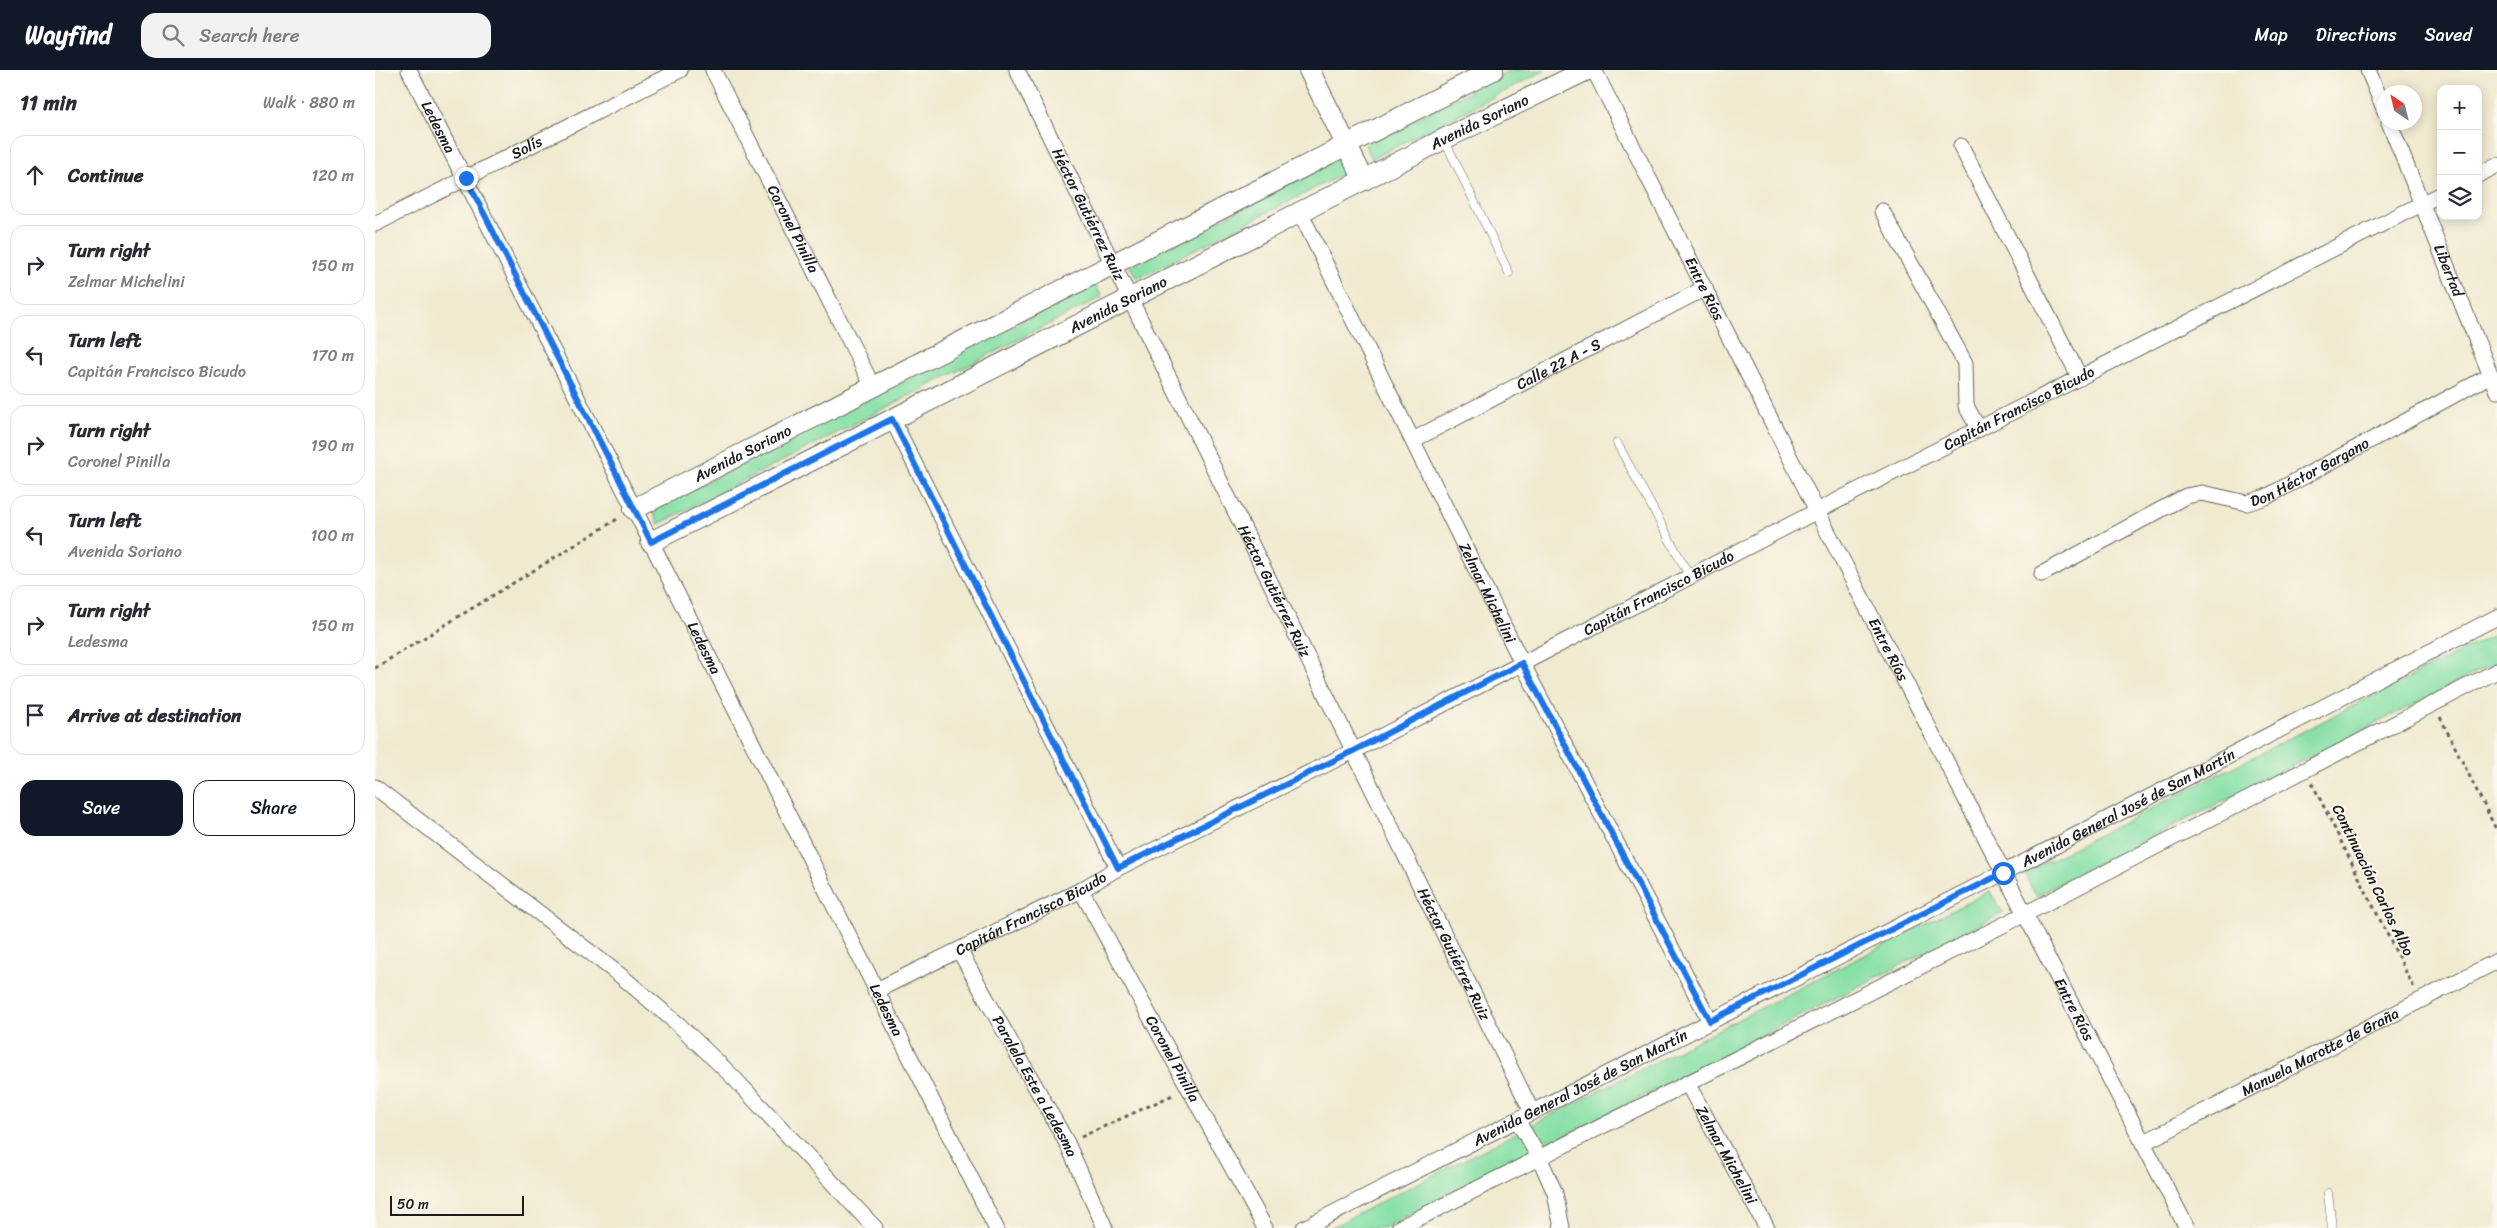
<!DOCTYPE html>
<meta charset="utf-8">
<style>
:root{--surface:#fff;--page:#f2f2f3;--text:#2b2b33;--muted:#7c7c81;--line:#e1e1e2;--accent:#111827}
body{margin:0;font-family:Sriracha,sans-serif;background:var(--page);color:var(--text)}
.controls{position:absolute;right:15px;top:15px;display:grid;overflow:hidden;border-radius:10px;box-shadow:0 2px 12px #0003}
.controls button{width:45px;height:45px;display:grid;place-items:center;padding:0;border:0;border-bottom:1px solid var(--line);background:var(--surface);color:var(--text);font:25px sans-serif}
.compass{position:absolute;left:2002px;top:15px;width:45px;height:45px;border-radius:50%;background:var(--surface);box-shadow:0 2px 12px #0003;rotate:325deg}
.scale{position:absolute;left:15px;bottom:12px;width:134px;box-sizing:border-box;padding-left:5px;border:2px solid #1c1c1c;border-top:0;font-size:14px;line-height:18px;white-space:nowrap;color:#1c1c1c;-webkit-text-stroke:4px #fbf7ec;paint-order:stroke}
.stop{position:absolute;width:15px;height:15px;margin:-11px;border:4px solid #1a73e8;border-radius:50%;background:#fff}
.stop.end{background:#1a73e8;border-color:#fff;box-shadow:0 1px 5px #0008}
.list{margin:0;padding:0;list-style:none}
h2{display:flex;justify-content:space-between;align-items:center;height:65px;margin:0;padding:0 20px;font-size:21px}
h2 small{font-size:16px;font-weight:400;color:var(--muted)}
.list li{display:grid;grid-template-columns:32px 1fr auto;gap:15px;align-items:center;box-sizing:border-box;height:80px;margin:0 10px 10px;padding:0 10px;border:1px solid var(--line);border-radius:15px}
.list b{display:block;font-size:19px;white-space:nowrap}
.list p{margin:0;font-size:16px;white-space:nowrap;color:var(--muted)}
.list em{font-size:16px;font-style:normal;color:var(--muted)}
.actions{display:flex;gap:10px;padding:15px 20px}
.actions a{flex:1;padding:11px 0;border:1px solid var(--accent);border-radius:15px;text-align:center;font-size:18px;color:var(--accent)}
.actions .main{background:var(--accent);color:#fff}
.icon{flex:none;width:28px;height:28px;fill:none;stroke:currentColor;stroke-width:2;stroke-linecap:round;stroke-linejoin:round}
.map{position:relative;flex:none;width:2122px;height:1158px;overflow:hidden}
header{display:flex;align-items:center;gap:30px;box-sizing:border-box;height:70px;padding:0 25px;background:var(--accent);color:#fff}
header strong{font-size:24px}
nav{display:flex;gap:28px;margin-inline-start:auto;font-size:18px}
.search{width:350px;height:45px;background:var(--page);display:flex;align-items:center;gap:12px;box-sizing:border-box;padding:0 18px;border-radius:15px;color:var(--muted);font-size:19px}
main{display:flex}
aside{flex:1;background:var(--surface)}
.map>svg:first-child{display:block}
.green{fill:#87e0a6;stroke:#527e61}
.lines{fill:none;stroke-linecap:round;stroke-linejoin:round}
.lane-casing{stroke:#66645b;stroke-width:9}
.street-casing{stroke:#66645b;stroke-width:17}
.secondary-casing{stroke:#66645b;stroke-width:22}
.path{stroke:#66645b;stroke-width:3;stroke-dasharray:4 4;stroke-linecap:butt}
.lane{stroke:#fff;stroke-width:8}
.street{stroke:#fff;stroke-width:15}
.secondary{stroke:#fff;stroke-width:20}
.route{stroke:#1a73e8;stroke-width:6}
.labels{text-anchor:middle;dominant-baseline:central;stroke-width:4;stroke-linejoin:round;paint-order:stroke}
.street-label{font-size:15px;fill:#1c1c1c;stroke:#fbf7ec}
</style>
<header>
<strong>Wayfind</strong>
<div class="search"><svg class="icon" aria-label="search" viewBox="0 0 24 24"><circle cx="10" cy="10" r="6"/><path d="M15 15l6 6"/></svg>Search here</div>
<nav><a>Map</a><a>Directions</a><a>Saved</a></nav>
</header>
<main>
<aside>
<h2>11 min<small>Walk · 880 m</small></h2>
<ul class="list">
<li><svg class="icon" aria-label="ahead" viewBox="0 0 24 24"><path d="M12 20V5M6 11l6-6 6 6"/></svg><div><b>Continue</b></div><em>120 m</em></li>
<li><svg class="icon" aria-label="right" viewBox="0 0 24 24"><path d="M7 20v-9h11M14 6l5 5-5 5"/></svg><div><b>Turn right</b><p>Zelmar Michelini</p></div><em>150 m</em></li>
<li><svg class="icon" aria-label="left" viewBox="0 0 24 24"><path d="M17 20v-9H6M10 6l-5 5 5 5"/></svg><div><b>Turn left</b><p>Capitán Francisco Bicudo</p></div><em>170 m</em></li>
<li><svg class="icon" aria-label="right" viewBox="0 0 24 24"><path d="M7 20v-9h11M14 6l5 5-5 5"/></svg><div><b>Turn right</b><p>Coronel Pinilla</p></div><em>190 m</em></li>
<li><svg class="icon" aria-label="left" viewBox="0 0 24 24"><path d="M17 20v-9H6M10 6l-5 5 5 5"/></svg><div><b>Turn left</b><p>Avenida Soriano</p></div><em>100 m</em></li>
<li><svg class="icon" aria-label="right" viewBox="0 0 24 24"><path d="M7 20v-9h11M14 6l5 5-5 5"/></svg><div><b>Turn right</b><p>Ledesma</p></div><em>150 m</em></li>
<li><svg class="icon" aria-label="arrive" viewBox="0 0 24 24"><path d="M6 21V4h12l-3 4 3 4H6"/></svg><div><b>Arrive at destination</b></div></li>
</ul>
<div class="actions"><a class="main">Save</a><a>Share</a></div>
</aside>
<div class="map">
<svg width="2122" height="1158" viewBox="0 0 2122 1158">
<rect width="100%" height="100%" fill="#fbf7ec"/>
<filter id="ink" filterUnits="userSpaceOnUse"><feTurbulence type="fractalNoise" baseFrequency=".02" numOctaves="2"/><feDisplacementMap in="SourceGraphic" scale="10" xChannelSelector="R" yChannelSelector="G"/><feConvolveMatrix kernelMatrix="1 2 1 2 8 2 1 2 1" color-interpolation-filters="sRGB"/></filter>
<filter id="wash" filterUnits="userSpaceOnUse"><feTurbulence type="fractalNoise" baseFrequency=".0096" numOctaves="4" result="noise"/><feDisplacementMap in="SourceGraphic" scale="20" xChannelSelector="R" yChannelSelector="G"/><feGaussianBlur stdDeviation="1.12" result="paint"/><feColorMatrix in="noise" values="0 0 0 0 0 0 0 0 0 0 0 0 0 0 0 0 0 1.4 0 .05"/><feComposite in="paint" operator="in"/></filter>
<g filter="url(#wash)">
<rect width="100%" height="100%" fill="#f0ead0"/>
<!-- green -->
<path class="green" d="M1136,0H1171L997,89L990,75Z
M965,88L972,102L762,209L755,196Z
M720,214L727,227L284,454L277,440Z
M2122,563V592L1661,826L1649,803Z
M1615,821L1628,843L1009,1158H955Z"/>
</g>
<g filter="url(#ink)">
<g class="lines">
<!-- lane casing -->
<g class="lane-casing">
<path id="lane" d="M1069,69L1134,203
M1242,373L1315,507
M1953,1123L1957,1158"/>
</g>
<!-- street casing -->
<g class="street-casing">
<g id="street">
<path id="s1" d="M34,0L276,472L621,1158"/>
<path id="s2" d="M338,0L498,317"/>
<path id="s3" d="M642,0L1157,1042"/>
<path id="s4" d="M1219,0L1442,441L1812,1158"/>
<path d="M1993,0L2010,41"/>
<path id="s5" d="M2014,52L2122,321"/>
<path d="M1586,76L1705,308"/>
<path d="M2103,105L2122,95"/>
<path d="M1507,141L1590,293L1591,336L1604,359"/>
<path id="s6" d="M926,144L1147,593L1335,951"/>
<path id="s7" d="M0,154L305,0"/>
<path d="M517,349L743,798"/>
<path id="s8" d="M1038,370L1330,218"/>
<path id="s9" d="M1667,504L1811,426L1827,423L1872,433L1891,427L2116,305"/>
<path d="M0,717L246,906L304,955L357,1006L500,1158"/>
<path id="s10" d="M706,820L890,1158"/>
<path id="s11" d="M584,880L692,1073L730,1158"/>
<path id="s12" d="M500,921L706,820L743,798L978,681L1442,441L2066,124"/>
<path id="s13" d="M1312,1013L1392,1158"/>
<path d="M1142,1050L1164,1087L1180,1123L1187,1158"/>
<path id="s14" d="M1768,1073L2122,891"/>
<path id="s15" d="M929,1158L1628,803L2122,547"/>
<path d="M1024,1158L1650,844L2122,601"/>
</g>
</g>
<!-- secondary casing -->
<g class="secondary-casing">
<g id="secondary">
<path d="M934,0L989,110"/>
<path id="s16" d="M259,439L1118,0"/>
<path id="s17" d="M276,472L1069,69L1212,0"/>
</g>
</g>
<!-- path -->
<path class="path" d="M0,598L244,448
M2065,647L2122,761
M1937,713L2039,918
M706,1067L800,1024"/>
<!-- lane -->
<use href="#lane" class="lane"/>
<!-- street -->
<use href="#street" class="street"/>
<!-- secondary -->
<use href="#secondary" class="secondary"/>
</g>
</g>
<g class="lines" filter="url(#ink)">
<!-- route -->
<path class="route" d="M91,108L276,472L517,349L743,798L978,681L1147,593L1335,951L1628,803"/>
</g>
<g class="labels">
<!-- street labels -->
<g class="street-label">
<text stroke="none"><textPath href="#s17" startOffset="929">Avenida Soriano</textPath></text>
<text stroke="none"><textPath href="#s1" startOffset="64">Ledesma</textPath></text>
<text stroke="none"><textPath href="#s7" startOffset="170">Solís</textPath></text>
<text stroke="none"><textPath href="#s3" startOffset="161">Héctor Gutiérrez Ruiz</textPath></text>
<text stroke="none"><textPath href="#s2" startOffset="178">Coronel Pinilla</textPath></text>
<text stroke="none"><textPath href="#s5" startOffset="160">Libertad</textPath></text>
<text stroke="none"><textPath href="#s4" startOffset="245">Entre Ríos</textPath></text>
<text stroke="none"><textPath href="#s17" startOffset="524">Avenida Soriano</textPath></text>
<text stroke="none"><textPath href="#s8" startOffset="164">Calle 22 A - S</textPath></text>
<text stroke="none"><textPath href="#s12" startOffset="1284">Capitán Francisco Bicudo</textPath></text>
<text stroke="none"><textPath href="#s16" startOffset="122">Avenida Soriano</textPath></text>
<text stroke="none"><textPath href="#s9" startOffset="296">Don Héctor Gargano</textPath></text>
<text stroke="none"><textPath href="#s3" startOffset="581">Héctor Gutiérrez Ruiz</textPath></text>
<text stroke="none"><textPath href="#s6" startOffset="422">Zelmar Michelini</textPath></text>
<text stroke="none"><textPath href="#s12" startOffset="879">Capitán Francisco Bicudo</textPath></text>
<text stroke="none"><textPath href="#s1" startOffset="649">Ledesma</textPath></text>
<text stroke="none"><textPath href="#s4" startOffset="650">Entre Ríos</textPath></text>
<text stroke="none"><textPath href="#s15" startOffset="925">Avenida General José de San Martín</textPath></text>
<text transform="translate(1998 810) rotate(64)">Continuación Carlos Albo</text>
<text stroke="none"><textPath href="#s12" startOffset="174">Capitán Francisco Bicudo</textPath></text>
<text stroke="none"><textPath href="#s3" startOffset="986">Héctor Gutiérrez Ruiz</textPath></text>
<text stroke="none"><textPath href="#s4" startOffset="1055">Entre Ríos</textPath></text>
<text stroke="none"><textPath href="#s1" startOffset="1054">Ledesma</textPath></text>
<text stroke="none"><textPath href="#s14" startOffset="199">Manuela Marotte de Graña</textPath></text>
<text stroke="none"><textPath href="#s10" startOffset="192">Coronel Pinilla</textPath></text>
<text stroke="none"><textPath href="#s15" startOffset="310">Avenida General José de San Martín</textPath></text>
<text stroke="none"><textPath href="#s11" startOffset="156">Paralela Este a Ledesma</textPath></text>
<text stroke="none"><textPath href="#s13" startOffset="82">Zelmar Michelini</textPath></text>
</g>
</g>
</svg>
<div class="controls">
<button>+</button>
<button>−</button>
<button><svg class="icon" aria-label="layers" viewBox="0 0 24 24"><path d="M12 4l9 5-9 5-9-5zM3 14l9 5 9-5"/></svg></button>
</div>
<svg class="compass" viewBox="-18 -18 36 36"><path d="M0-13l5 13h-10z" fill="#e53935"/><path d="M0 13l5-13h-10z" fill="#7c7c81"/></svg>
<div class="scale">50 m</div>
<div class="stop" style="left:1628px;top:803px"></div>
<div class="stop end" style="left:91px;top:108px"></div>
</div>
</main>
